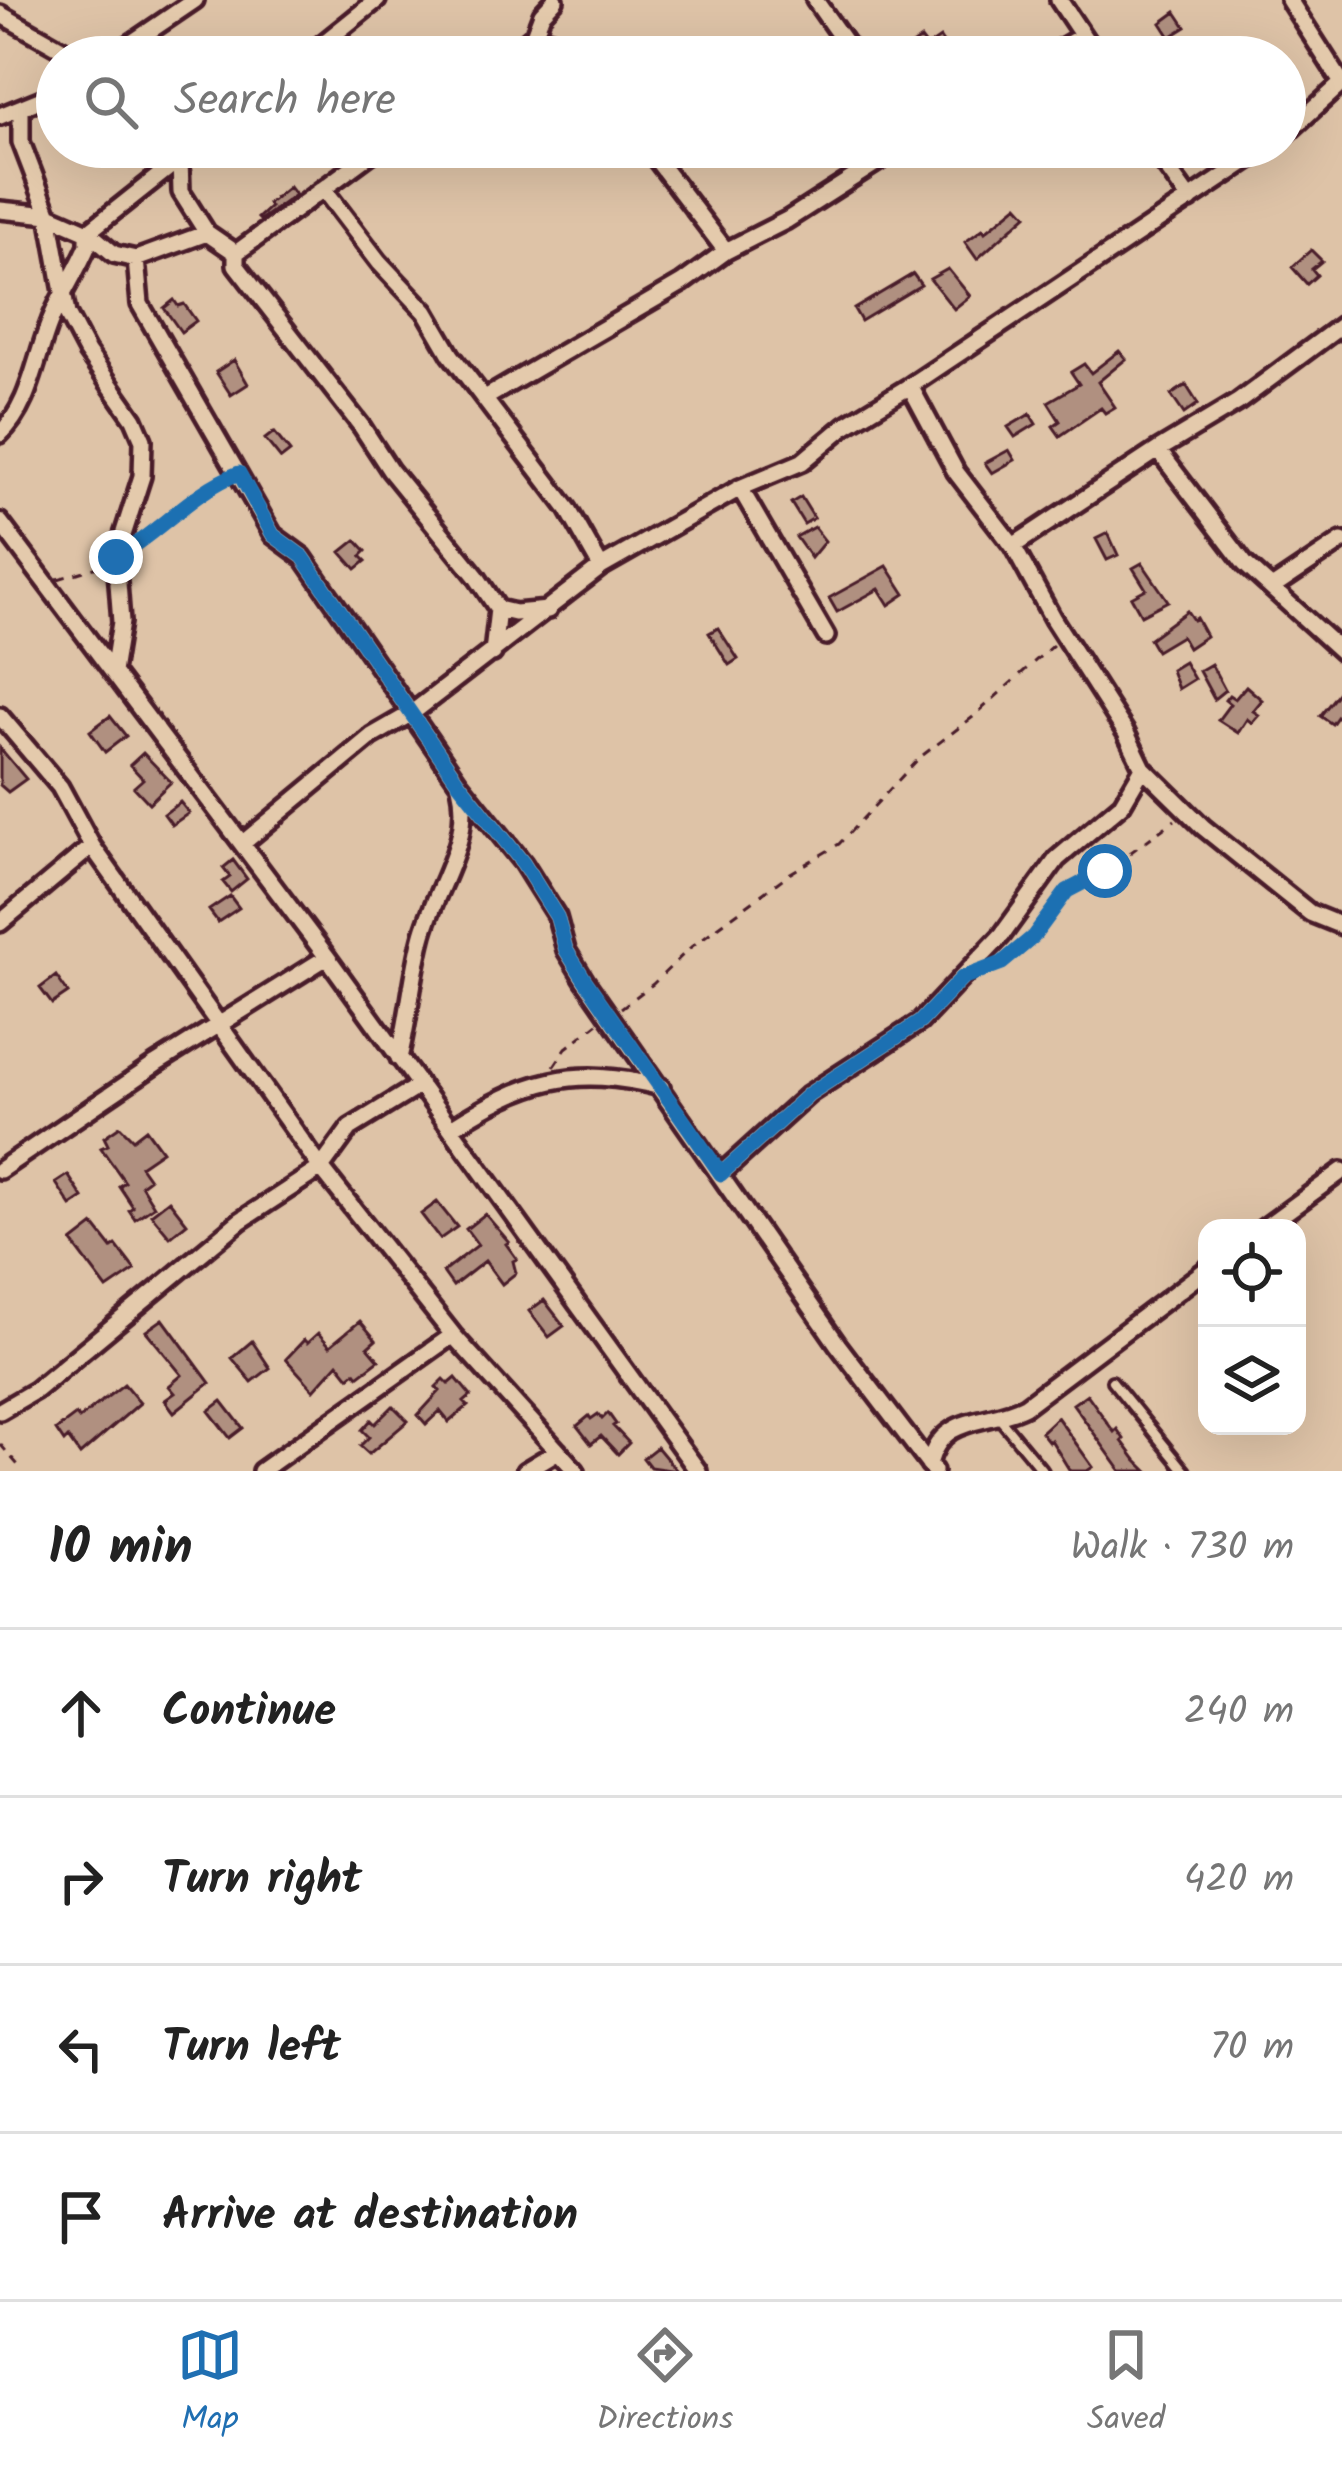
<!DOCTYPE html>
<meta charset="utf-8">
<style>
:root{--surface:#fff;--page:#f6f6f6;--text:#222;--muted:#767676;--line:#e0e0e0;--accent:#1f6fb2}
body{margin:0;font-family:Kalam,sans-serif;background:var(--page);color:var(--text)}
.controls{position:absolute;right:36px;bottom:36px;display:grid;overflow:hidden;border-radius:24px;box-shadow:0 12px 48px #0002}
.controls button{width:108px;height:108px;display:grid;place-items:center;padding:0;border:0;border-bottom:3px solid var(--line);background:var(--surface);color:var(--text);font:60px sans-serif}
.stop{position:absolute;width:36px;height:36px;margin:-27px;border:9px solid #1f6fb2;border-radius:50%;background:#fff}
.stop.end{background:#1f6fb2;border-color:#fff;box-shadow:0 3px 12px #0008}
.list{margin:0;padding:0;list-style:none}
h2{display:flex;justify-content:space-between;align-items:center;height:156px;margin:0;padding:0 48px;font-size:51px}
h2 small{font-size:39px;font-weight:400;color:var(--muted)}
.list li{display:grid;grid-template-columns:78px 1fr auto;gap:36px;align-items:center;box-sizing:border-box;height:168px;padding:0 48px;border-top:3px solid var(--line)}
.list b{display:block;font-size:45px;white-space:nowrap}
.list em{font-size:39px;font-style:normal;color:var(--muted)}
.icon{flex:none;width:66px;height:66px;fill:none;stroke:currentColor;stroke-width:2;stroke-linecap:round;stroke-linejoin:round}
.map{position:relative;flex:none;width:1342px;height:1471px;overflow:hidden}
.search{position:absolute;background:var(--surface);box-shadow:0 12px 48px #0002;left:36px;right:36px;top:36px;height:132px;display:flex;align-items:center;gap:30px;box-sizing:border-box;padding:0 42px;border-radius:66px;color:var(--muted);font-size:45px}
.sheet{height:828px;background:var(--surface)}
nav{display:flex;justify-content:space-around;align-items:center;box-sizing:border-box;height:168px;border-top:3px solid var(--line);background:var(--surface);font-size:33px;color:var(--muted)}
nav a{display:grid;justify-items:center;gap:6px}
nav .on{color:var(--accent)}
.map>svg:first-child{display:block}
.building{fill:#b09080;stroke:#4a1f2b;stroke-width:3}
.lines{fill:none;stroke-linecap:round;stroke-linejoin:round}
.service-casing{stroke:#4a1f2b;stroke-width:16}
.minor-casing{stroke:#4a1f2b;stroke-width:24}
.path{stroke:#4a1f2b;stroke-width:3;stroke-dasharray:9 9;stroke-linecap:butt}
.service{stroke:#e4caac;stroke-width:8}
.minor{stroke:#e4caac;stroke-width:15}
.route{stroke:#1f6fb2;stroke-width:15}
</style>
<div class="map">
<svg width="1342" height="1471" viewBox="0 0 1342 1471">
<rect width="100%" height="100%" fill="#dec3a7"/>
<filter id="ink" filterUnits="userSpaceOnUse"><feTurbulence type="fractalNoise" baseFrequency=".00833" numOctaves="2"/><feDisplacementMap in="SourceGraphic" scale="24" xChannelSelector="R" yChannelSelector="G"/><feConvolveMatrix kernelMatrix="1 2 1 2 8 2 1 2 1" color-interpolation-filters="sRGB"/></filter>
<g filter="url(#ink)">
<!-- building -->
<path class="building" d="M1176,12L1186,27L1170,37L1161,23Z
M940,38L950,53L944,57H912L908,48L921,39L927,47Z
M289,187L295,195L260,220L258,218L270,207L268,204Z
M1018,205L1027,215L977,259L965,242L983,229L985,232Z
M1311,250L1322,261L1312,269L1317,275L1307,284L1292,267Z
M948,269L970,296L954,309L930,279Z
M913,274L921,285L861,321L854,309Z
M174,300L178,306L184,304L196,321L181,332L164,308Z
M1119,351L1126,359L1098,382L1115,407L1105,413L1101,408L1060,436L1053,426L1060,421L1048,402L1079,384L1071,372L1084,364L1091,373Z
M234,360L248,384L231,395L216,372Z
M1186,385L1198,404L1184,414L1171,395Z
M1030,414L1036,424L1015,437L1008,427Z
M274,432L290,452L281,459L265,439Z
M1009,450L1015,460L992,473L985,463Z
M801,497L814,518L804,524L791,503Z
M814,527L825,541L811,558L796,537Z
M1108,533L1118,555L1107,560L1096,539Z
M356,540L366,551L361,556L366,561L356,569L341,552Z
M1142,563L1168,601L1141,615L1131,597L1146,589L1133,568Z
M887,566L905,594L889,605L879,589L837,612L829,598Z
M1187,611L1193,620L1196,618L1206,636L1188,648L1181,636L1156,651L1149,639Z
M718,628L738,659L729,665L709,633Z
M1184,662L1194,679L1178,689L1171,670Z
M1211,664L1225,690L1214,699L1199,671Z
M1246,686L1262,700L1253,711L1259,715L1252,723L1247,719L1238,733L1218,720L1230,704L1225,700L1229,695L1235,699Z
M1342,688V721L1337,717L1332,724L1320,716Z
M110,716L126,736L105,752L90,731Z
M0,748L26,779L8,792L0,785Z
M143,753L171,782L149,803L134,787L143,779L130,765Z
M180,802L189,813L172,825L164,814Z
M233,860L247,879L231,892L223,882L230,877L223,868Z
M230,896L239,908L218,922L209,910Z
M56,976L68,993L52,1004L40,988Z
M120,1126L133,1139L146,1129L162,1151L140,1166L149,1179L141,1185L154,1206L135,1219L129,1210L133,1207L119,1186L125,1182L101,1148L108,1145L104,1137Z
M68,1175L83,1198L71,1206L56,1183Z
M169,1200L187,1223L170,1237L151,1214Z
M437,1202L457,1227L440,1239L421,1214Z
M485,1214L509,1242L506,1244L517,1259L513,1261L516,1273L502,1284L485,1261L453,1286L443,1272L478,1245L466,1229Z
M94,1225L112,1248L116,1245L135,1270L107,1289L72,1242Z
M544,1300L564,1326L549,1337L529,1311Z
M163,1319L210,1383L174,1412L165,1400L175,1393L169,1386L182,1375L146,1331Z
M360,1321L376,1340L368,1347L379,1360L358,1376L355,1372L349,1377L338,1363L314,1390L286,1359L304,1340L307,1343L318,1333L330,1346Z
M252,1341L270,1368L252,1382L232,1358Z
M456,1378L471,1396L464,1402L468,1406L449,1422L440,1411L426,1424L418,1415L440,1391L436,1387L444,1379L449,1384Z
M124,1384L140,1403L80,1455L68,1438L64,1442L56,1430L76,1415L79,1419Z
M1087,1394L1114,1432L1117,1429L1124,1439L1122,1441L1136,1460L1147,1471H1121L1073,1404Z
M222,1401L243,1428L230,1438L209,1411Z
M393,1406L408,1421L369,1454L360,1446L369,1437L362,1430L371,1420L375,1424Z
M608,1413L616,1424L613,1426L629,1443L618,1454L601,1436L591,1444L577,1426L589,1416L591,1419L598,1414L602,1419Z
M1057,1417L1093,1467L1087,1471H1070L1051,1440L1049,1442L1041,1432Z
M657,1447L677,1471L650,1467L643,1458Z"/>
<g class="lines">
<!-- service casing -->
<g class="service-casing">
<path id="service" d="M1112,1381L1185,1471
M1000,1419L1043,1471"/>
</g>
<!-- minor casing -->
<g class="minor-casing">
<path id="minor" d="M815,0L855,57
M1059,0L1097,57
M1289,0L1342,83
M0,14L76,57
M534,35L570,46L585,57
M111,57L195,0
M306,57L377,0
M508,57L534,35L542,14L555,0
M1046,57L1082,36
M21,108V142L49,215L67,314L87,352L134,419L143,440L142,476L116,557L121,622L113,672
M0,116L57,93
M1285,135L1342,83
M380,147L236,253V265L362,427L390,470L476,576L498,609L493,653
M647,147L726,251
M1152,147L1190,200
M180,159L181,192L207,233
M324,190L379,262L426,312L451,355L568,509L601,567
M0,210L49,215L88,232L114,254L136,259L207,233L236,253
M136,259L140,304L273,535L303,557L459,783L523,863L557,917L566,950L585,981L838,1345L934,1471
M910,386L956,472L1013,546L1053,619L1126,733L1143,768L1203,827L1310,913L1342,926
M485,398L682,283L726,251L787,220L901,147
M0,434C30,406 35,359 50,322C60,295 77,272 88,245V232L195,147
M1158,450L1245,564L1342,652
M740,488L826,636
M0,522L327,957L698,1471
M1013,546L1158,450L1238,402L1342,325
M1272,588L1342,541
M498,609L515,613L548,610
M0,716L60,787L92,846L321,1168L453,1335L576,1471
M243,843L372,736L412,713L601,567L740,488L802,462L846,425L910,386L1268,147
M0,923L92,846
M399,1058C409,1018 412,977 422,938C435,886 474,842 460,786
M451,1128C527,1080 572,1065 661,1087
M0,1170L156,1064L327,957
M721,1174L809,1094L920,1022L1002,935L1057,859L1122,804L1143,768
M1264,1228L1342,1171
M0,1411L36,1390L240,1221L321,1168L350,1128L420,1085
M929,1465C941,1413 987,1426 1025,1406L1207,1269
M261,1471L453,1335
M525,1471L558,1451"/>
</g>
<!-- path -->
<path class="path" d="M135,546L202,489L222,480
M58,579L101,566
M994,967L1033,937L1067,891L1105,871L1175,820
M621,1008L653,984L691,947L789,874L839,844L919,758L973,717L1053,645
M554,1066L566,1048L598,1023
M0,1444L23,1471"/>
<!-- service -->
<use href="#service" class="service"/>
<!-- minor -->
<use href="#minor" class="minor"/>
</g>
</g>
<g class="lines" filter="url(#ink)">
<!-- route -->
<path class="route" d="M116,557C161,531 191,492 239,473L273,535L303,557L459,783L523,863L557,917L566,950L585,980L721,1174L809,1094L920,1022L962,978L1002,963L1033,937L1067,891L1105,871"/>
</g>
</svg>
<div class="controls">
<button><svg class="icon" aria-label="locate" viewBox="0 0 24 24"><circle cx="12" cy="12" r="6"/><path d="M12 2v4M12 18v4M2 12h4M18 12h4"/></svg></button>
<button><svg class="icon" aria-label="layers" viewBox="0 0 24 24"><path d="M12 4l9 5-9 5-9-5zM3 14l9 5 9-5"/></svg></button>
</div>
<div class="stop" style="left:1105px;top:871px"></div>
<div class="stop end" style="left:116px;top:557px"></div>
<div class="search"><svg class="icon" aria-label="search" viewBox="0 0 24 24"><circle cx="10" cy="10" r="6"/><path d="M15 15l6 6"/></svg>Search here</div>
</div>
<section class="sheet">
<h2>10 min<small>Walk · 730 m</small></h2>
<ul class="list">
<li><svg class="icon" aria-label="ahead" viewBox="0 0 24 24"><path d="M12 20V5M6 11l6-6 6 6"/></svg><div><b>Continue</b></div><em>240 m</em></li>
<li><svg class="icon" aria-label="right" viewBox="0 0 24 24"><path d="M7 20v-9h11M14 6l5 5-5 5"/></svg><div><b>Turn right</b></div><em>420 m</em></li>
<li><svg class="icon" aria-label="left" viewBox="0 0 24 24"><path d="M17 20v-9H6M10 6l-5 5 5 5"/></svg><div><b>Turn left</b></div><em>70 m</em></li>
<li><svg class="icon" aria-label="arrive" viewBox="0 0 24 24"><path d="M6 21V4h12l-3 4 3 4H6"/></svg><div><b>Arrive at destination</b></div></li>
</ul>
</section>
<nav>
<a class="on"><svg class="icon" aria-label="map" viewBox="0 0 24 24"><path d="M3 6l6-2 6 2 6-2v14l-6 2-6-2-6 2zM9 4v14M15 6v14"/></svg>Map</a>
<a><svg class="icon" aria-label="directions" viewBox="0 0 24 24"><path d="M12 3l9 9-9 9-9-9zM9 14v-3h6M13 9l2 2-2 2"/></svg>Directions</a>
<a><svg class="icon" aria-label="saved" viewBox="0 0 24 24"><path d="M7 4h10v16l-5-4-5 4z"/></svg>Saved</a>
</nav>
